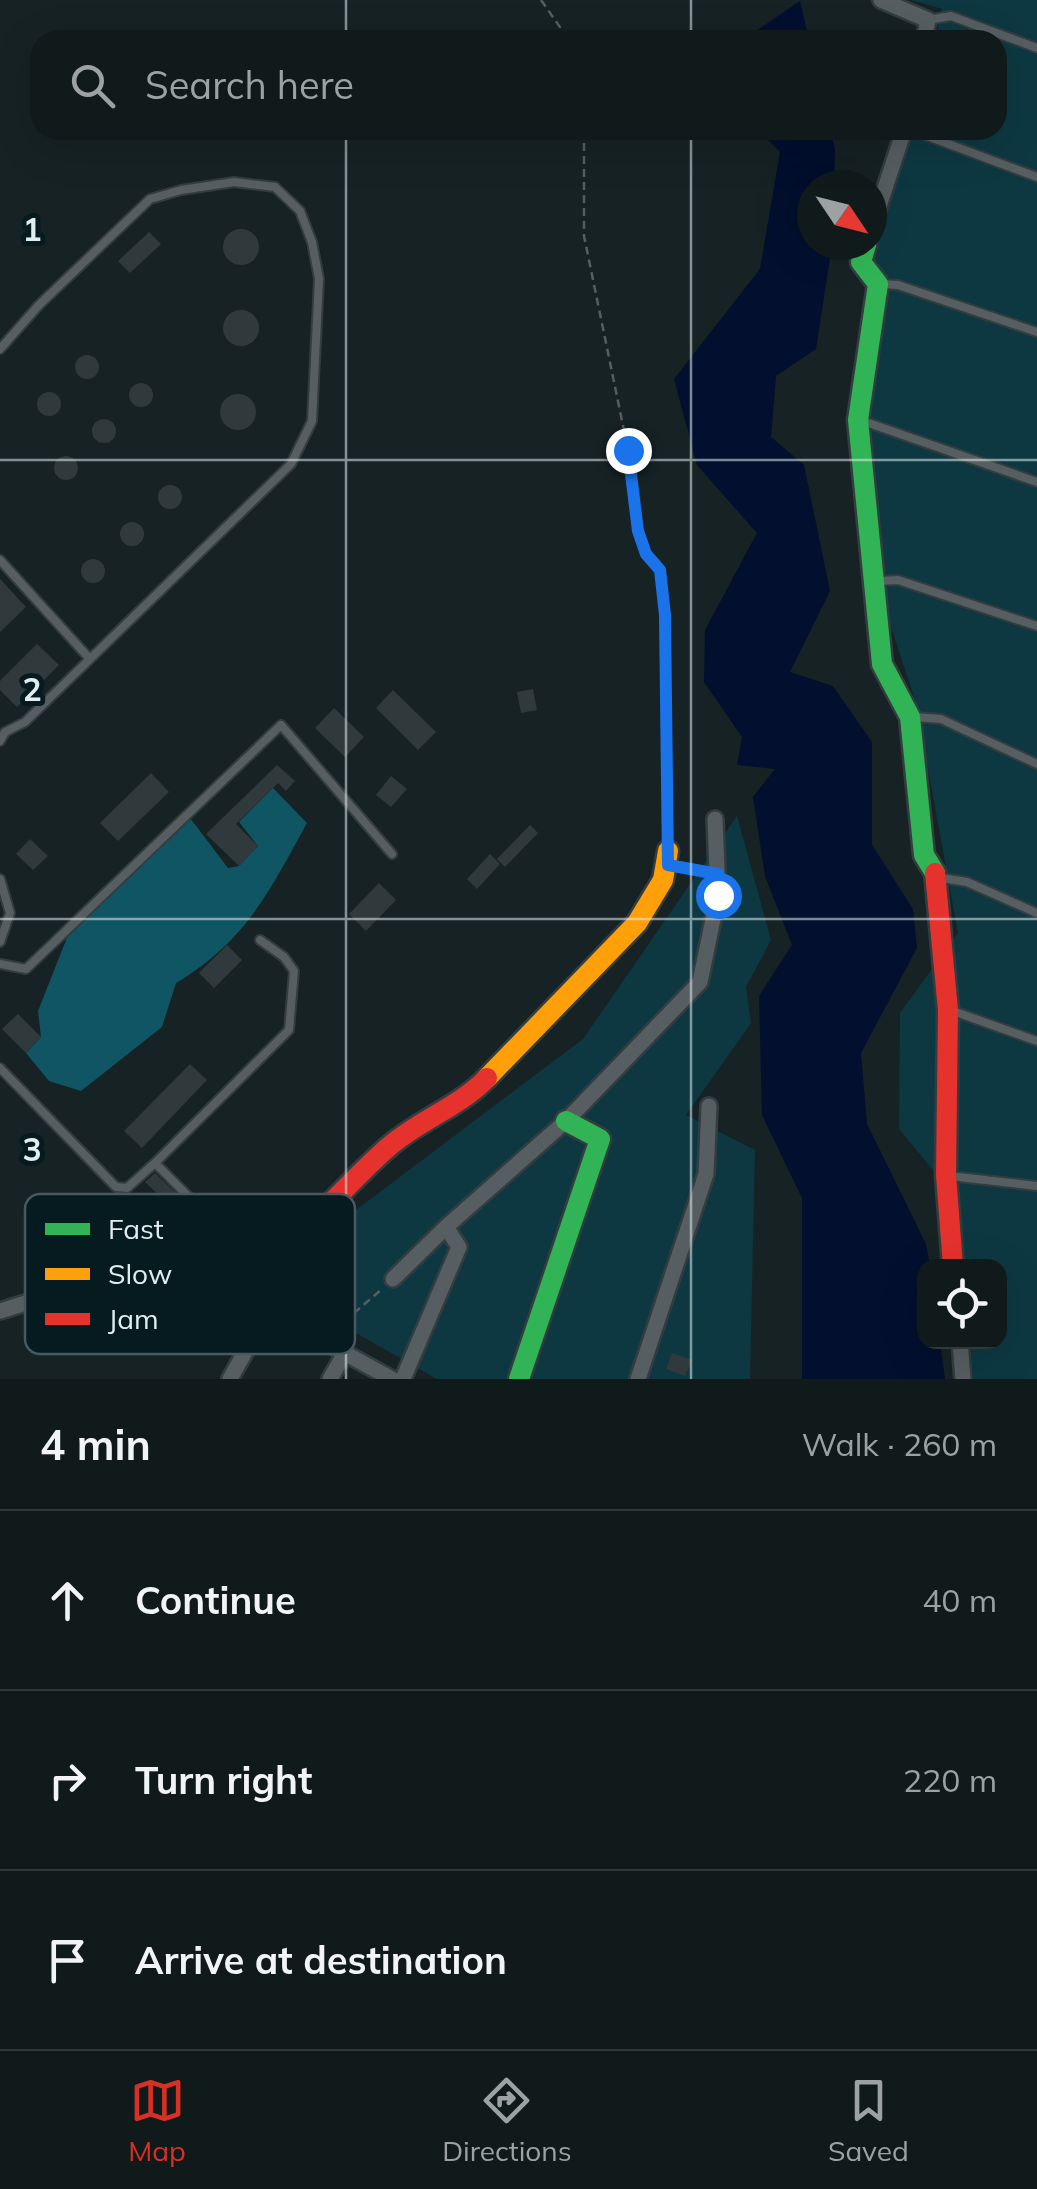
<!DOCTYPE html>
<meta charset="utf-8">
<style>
:root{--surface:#101a1b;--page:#1e2728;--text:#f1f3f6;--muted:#9ca1a3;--line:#30383a;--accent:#d93025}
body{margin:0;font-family:Mulish,sans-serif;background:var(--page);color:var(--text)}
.controls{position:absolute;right:30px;bottom:30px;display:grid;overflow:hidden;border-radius:20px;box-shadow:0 10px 40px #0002}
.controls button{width:90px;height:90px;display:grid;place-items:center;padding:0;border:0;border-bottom:2px solid var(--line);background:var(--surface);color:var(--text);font:50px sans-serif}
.compass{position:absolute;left:797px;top:170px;width:90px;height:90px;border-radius:50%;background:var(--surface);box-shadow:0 10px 40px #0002;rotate:125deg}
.stop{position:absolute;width:30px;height:30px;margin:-22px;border:8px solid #1a73e8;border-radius:50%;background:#fff}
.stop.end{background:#1a73e8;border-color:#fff;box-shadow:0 2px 10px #0008}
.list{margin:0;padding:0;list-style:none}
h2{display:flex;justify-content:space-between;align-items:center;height:130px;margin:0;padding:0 40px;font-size:42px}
h2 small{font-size:32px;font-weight:400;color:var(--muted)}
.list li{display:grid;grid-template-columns:65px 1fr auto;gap:30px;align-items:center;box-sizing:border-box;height:180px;padding:0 40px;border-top:2px solid var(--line)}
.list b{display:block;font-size:38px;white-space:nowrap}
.list em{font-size:32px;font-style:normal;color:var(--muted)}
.icon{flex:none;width:55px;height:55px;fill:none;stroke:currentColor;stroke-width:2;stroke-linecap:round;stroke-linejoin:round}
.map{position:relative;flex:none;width:1037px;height:1379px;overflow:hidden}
.search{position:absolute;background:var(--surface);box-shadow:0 10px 40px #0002;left:30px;right:30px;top:30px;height:110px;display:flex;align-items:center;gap:25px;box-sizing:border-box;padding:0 35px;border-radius:30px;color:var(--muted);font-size:38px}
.sheet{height:670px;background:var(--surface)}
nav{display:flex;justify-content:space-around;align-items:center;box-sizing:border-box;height:140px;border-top:2px solid var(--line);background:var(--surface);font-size:28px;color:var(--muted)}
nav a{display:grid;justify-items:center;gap:5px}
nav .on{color:var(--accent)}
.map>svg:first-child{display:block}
.green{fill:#0d3842}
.forest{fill:#105563}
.water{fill:#020f2e}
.building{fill:#303a3c}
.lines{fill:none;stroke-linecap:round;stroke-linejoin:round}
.lane-casing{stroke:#333c3e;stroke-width:12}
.street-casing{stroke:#333c3e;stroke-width:20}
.fast-casing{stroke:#333c3e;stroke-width:25}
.slow-casing{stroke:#333c3e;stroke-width:25}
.jam-casing{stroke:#333c3e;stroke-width:25}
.path{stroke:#565e60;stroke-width:2.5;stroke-dasharray:8 5;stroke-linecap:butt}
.lane{stroke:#565e61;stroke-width:8}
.street{stroke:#565e61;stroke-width:15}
.fast{stroke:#30b455;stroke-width:20}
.slow{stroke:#ff9f0a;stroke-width:20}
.jam{stroke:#e5322d;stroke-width:20}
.route{stroke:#1a73e8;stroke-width:12}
.grid{fill:none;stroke:#e1edf1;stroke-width:2.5;stroke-opacity:0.55}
.key{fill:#061b20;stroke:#485a5f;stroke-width:2.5}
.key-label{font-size:28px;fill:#e1edf1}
.grid-label{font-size:32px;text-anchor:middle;font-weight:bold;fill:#e1edf1;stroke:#061b20;stroke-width:10;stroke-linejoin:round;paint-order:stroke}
</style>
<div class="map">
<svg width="1037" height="1379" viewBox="0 0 1037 1379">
<rect width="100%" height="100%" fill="#162224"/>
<!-- green -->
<path class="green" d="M911,0H1037V1379H973L970,1342H1000V1266H963L956,1198L899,1129L900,1013L958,933L916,703L884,605L866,441L887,280L871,261L911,130H997V40H935L942,9Z
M737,816L771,940L746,987L751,1023L686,1115L755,1150L750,1379H437L263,1280L583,1039Z"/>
<!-- forest -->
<path class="forest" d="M273,788L307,823C269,892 246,941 176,983L162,1027L81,1091L49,1081L26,1053L41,1037L38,1011L72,925L187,814L228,868L239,866L258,846L239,822Z"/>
<!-- water -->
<path class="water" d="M800,1L809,40H743Z
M758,130H830L835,149L834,185H812V245H832L816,349L776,376L771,437L804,465L830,591L790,672L833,686L872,742V845L913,909L917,948L861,1053L867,1124L926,1244L930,1266H924V1342H940L945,1379H802V1198L762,1115L759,996L792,945L765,876L753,797L775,769L737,765L742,737L704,682L705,630L757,533L697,465L674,379L760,269L780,152Z"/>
<!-- building -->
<path class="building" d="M223 247a18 18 0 1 1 36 0a18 18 0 1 1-36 0Z
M149,232L161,244L130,273L118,261Z
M223 328a18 18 0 1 1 36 0a18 18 0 1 1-36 0Z
M75 367a12 12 0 1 1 24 0a12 12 0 1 1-24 0Z
M129 395a12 12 0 1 1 24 0a12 12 0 1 1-24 0Z
M37 404a12 12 0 1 1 24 0a12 12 0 1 1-24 0Z
M220 412a18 18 0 1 1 36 0a18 18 0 1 1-36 0Z
M92 431a12 12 0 1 1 24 0a12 12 0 1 1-24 0Z
M54 468a12 12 0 1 1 24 0a12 12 0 1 1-24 0Z
M158 497a12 12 0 1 1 24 0a12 12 0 1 1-24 0Z
M120 534a12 12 0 1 1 24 0a12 12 0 1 1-24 0Z
M81 571a12 12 0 1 1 24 0a12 12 0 1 1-24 0Z
M0,579L26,607L0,632Z
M37,644L59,665L17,707L0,690V681Z
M533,689L537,710L521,713L517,692Z
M393,690L436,732L418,750L376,708Z
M334,708L364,737L345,757L315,728Z
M277,765L295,781L286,791L278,783L236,824L258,846L239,866L206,834Z
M151,773L169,792L118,841L100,823Z
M391,776L407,789L391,807L376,795Z
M530,825L538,833L505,867L497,859Z
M30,839L48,856L33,870L16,854Z
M490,854L500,864L477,889L467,879Z
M379,883L396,900L366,931L349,914Z
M227,945L242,960L214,988L199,973Z
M18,1014L41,1037L26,1053L2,1029Z
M190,1064L207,1080L142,1148L124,1131Z
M155,1173L191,1207L181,1216L145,1182Z
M672,1353L692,1360L685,1376L666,1369Z"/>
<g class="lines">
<!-- lane casing -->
<g class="lane-casing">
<path id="lane" d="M928,20L951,16L1037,48
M911,130L1037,177
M882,284L898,285L1037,332
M0,349L39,305L150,199L181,190L234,182L275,187L300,211L312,242L319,279L312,421L291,464L25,722L5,732L0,741
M863,421L1037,482
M0,560L89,658
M878,581L898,580L1037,626
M915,717L941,719L1037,764
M668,865L717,874
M942,878L967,882L1037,913
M0,879L10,913L0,942
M0,964L26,969L281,725L392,854
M953,1011L1037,1041
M0,1068L116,1187L127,1188L155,1163L191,1199
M155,1163L289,1030L294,971L284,957L260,940
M950,1176L1037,1186"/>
</g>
<!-- street casing -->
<g class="street-casing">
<path id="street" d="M881,0L928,20L924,40
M872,228L904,130
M393,1279L446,1227L566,1121L700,982L718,895L715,819
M0,1311L170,1257L392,1379
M960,1342L963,1379
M230,1379L268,1311
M330,1379L345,1353
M403,1379L459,1247L446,1227
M638,1379L706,1174L709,1106"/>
</g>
<!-- fast casing -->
<g class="fast-casing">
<path id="fast" d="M866,245L861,262L878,284L858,420L882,664L910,717L924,855L935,873
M519,1379L600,1139L566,1121"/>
</g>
<!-- slow casing -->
<g class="slow-casing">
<path id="slow" d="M487,1078L637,923L663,880L668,851"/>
</g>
<!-- jam casing -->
<g class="jam-casing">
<path id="jam" d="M935,873L948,1010L946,1175L953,1266
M192,1269C206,1270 225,1274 238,1270C295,1252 347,1181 392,1144C422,1119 460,1106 487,1078"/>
</g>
<!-- path -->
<path class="path" d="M541,0L569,40
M584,130V236L628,450L638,531L646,555L660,570L665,615L668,836
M334,1330L381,1290"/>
<!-- lane -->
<use href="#lane" class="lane"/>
<!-- street -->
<use href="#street" class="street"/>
<!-- fast -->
<use href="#fast" class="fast"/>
<!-- slow -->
<use href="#slow" class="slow"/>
<!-- jam -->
<use href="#jam" class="jam"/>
</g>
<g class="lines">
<!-- route -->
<path class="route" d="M628,450L638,531L646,554L660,570L665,615L668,865L718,874V895"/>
</g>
<!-- grid -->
<path class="grid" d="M346,0V40M691,0V40M346,130V1379M691,130V1379M0,460H1037M0,919H1037"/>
<!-- legend -->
<rect x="25" y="1194" width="330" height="160" rx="15" class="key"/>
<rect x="45" y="1223" width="45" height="12" fill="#30b455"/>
<rect x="45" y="1268" width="45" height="12" fill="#ff9f0a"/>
<rect x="45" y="1313" width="45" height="12" fill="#e5322d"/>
<g class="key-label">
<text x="108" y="1239">Fast</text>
<text x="108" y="1284">Slow</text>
<text x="108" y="1329">Jam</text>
</g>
<g class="grid-label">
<text x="32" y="241">1</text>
<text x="32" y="701">2</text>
<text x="32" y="1161">3</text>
</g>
</svg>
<div class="controls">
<button><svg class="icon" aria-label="locate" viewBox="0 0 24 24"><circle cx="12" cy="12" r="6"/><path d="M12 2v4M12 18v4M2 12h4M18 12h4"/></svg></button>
</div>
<svg class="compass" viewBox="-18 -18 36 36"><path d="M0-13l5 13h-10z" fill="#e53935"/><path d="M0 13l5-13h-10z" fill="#9ca1a3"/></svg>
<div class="stop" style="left:718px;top:895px"></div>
<div class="stop end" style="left:628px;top:450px"></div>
<div class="search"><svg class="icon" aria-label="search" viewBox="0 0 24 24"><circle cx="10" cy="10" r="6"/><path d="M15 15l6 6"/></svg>Search here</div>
</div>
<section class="sheet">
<h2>4 min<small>Walk · 260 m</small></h2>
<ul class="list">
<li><svg class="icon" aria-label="ahead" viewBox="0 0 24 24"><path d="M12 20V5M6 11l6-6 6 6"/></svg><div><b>Continue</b></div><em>40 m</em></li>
<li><svg class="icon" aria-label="right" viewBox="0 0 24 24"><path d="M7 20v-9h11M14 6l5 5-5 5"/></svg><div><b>Turn right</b></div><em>220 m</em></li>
<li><svg class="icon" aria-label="arrive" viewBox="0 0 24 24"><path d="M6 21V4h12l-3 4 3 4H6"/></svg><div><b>Arrive at destination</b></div></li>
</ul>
</section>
<nav>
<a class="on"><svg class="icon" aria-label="map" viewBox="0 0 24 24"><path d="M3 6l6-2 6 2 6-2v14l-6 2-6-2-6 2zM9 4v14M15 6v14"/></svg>Map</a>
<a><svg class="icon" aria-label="directions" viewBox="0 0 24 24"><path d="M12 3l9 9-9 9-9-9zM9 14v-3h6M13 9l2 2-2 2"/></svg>Directions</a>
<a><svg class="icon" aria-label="saved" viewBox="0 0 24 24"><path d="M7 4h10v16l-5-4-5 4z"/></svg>Saved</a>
</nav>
